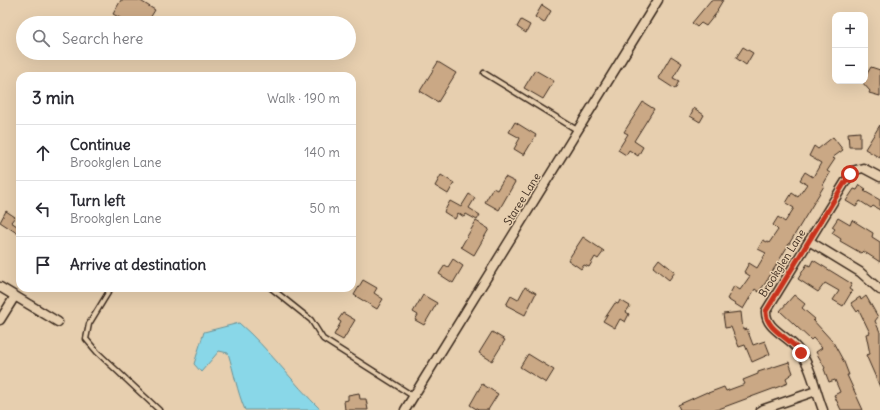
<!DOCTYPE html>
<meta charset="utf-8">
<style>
:root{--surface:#fff;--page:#f2f2f3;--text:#2b2b33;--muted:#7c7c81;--line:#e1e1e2}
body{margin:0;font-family:Delius,sans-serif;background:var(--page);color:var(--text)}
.controls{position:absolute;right:12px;top:12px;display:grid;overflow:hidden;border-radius:8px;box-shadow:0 4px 16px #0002}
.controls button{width:36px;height:36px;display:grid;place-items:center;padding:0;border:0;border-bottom:1px solid var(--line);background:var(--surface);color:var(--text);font:20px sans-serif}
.stop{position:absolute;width:12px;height:12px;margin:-9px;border:3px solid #c8321e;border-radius:50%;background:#fff}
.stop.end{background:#c8321e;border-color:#fff;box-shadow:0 1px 4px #0008}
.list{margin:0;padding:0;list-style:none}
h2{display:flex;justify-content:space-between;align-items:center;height:52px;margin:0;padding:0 16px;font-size:17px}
h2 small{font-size:13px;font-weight:400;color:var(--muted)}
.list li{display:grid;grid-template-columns:26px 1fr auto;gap:12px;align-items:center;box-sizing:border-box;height:56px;padding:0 16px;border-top:1px solid var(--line)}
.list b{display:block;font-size:15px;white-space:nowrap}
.list p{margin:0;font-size:13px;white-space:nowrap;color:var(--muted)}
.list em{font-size:13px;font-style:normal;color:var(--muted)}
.icon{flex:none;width:22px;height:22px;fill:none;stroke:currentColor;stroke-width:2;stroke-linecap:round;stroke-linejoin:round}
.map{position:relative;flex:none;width:880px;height:410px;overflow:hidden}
.search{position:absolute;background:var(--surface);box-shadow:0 4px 16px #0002;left:16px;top:16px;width:340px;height:44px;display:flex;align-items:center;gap:10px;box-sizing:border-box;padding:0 14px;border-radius:22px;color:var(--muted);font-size:15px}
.panel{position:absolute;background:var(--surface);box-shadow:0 4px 16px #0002;left:16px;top:72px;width:340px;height:220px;border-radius:12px}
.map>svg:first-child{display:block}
.water{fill:#89d7e8;stroke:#6a9297}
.building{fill:#caa885;stroke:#3b2a1e}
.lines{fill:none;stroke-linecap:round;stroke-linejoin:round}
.service-casing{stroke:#3b2a1e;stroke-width:7}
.minor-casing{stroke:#3b2a1e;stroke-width:11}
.service{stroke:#e7cfaf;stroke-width:4}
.minor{stroke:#e7cfaf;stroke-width:8}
.route{stroke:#c8321e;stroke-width:5}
.labels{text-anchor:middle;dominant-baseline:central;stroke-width:3;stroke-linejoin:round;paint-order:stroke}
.street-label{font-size:11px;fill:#3b2a1e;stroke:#e7cfaf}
</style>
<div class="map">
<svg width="880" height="410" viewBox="0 0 880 410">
<rect width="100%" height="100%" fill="#e7cfaf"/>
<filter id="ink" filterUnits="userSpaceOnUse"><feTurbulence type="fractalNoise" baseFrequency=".025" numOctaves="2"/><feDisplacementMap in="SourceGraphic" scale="8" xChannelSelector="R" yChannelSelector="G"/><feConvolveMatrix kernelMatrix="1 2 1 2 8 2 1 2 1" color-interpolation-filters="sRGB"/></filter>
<g filter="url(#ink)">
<!-- water -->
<path class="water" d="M239,323C269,349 292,382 321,410H245C237,391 234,372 228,353L219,351L201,372L194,364L204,332Z"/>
<!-- building -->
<path class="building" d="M121,0H139L155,10L147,23H129L113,14Z
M711,0H723L717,10L718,11L706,26L701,23L697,27L692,23Z
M542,5L551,11L544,23L535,17Z
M521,20L530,25L526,33L517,27Z
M743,47L753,53L746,65L736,58Z
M671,56L682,63L673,78L679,81L675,89L658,78Z
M438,62L456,73L438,102L420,91Z
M871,67L880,70V96L869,93L870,91L862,82L865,81V77Z
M535,70L554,81L543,99L524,88Z
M643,102L654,109L634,141L643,147L638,156L629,150L626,155L618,150L628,134L624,132Z
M694,108L704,115L700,122L690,116Z
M515,122L536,135L524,155L514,149L520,138L509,132Z
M880,125V158L865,149Z
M860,132V147H849L848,133Z
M833,137L843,150L832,158L835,159L827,171L830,173L823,185L824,186L766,282L759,292L755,289L743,309L727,299L734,286L740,290L750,276L744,272L749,263L757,268L766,253L758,249L763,240L769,243L778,230L773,225L778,217L785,222L794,208L786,203L792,193L798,197L807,184L800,180L805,172L813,177L821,163L809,156L814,146L818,149Z
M441,175L454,183L448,194L435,186Z
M505,177L515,182L499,210L485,202L493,188L497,190Z
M860,185L866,189L864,191L880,200V210L873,206L871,208L860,201L856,207L846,201L854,189L857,190Z
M469,194L475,198L469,208L480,215L477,220L466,214L464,217L458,213L455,219L444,212L450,201L461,207Z
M6,211L15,217L11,222L20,228V235L0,222Z
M838,218L850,225L852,220L873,233L872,237L880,242V262L863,251L861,253L840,241L841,239L832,233L835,229L832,227Z
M476,221L489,229L474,255L461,247Z
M583,237L604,251L598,259L595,257L589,267L584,265L581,269L568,260Z
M453,259L463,266L453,283L439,274L445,265L448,267Z
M659,259L675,272L669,280L653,267Z
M813,260L852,284L849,289L852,291L843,306L833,300L839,291L825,283L818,292L798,279L807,264L810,266Z
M363,280L377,288L374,293L383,299L377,309L354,295Z
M525,287L536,293L525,315L506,305L511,296L518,300Z
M423,295L437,303L424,325L415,320L418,315L413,312Z
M794,295L805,304L802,308L815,319L813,320L833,342L844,362L849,375H847L863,410H841L834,395L840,392L835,380L829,382L824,369L825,368L816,352L822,348L813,338L811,340L780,311Z
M866,296L878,317L875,321L880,332V387L866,355L870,354L866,334L870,333L859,310L857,312L851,303L860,297L861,300Z
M620,300L630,306L626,312L629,314L625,322L620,319L615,328L603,321L615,303L618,304Z
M741,312L743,330L747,329L753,345L765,341L770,354L752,362L745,345L739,347L731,327L725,328L723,314Z
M343,313L355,320L343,340L334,335L341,322L338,320Z
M492,332L505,340L492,361L479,353Z
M528,354L554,370L546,383L520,367Z
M789,362L793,373L786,378L788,383L778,387L716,410H680L678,405L707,392L708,393L724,387L726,391L745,384L743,380L758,374V372Z
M482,384L498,394L488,410H478L470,405Z
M359,393L360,399H366L368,410H345L344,401L348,400V395Z"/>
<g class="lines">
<!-- service casing -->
<g class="service-casing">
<path id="service" d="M484,73L577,130
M111,288L89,324L86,339L97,352L159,410
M271,288L311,320L323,339L413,396"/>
</g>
<!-- minor casing -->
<g class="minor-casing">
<path id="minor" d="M809,241L860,272L880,290
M0,287L58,322
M0,320L15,296
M405,410L658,0
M761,410L816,391
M823,410C815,390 811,363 796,347C786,335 765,328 766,311L852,171L863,168L880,177"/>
</g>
<!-- service -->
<use href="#service" class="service"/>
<!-- minor -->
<use href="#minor" class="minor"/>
</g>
</g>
<g class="lines" filter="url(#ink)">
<!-- route -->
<path class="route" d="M801,353C791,338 765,330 766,311L850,174"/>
</g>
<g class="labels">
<!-- street labels -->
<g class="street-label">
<text transform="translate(522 199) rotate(-58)">Staree Lane</text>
<text transform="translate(782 263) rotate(-58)">Brookglen Lane</text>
</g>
</g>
</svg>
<div class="controls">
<button>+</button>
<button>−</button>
</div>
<div class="stop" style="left:850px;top:174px"></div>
<div class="stop end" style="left:801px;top:353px"></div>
<div class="search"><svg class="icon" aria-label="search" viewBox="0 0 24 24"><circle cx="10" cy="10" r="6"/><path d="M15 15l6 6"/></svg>Search here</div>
<section class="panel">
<h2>3 min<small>Walk · 190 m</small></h2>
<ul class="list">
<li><svg class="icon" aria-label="ahead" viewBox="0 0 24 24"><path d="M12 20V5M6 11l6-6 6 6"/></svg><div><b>Continue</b><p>Brookglen Lane</p></div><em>140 m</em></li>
<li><svg class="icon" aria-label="left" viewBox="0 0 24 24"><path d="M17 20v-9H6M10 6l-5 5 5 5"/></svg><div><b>Turn left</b><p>Brookglen Lane</p></div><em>50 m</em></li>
<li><svg class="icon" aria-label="arrive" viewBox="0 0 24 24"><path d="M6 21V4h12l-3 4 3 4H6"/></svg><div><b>Arrive at destination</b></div></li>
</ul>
</section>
</div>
